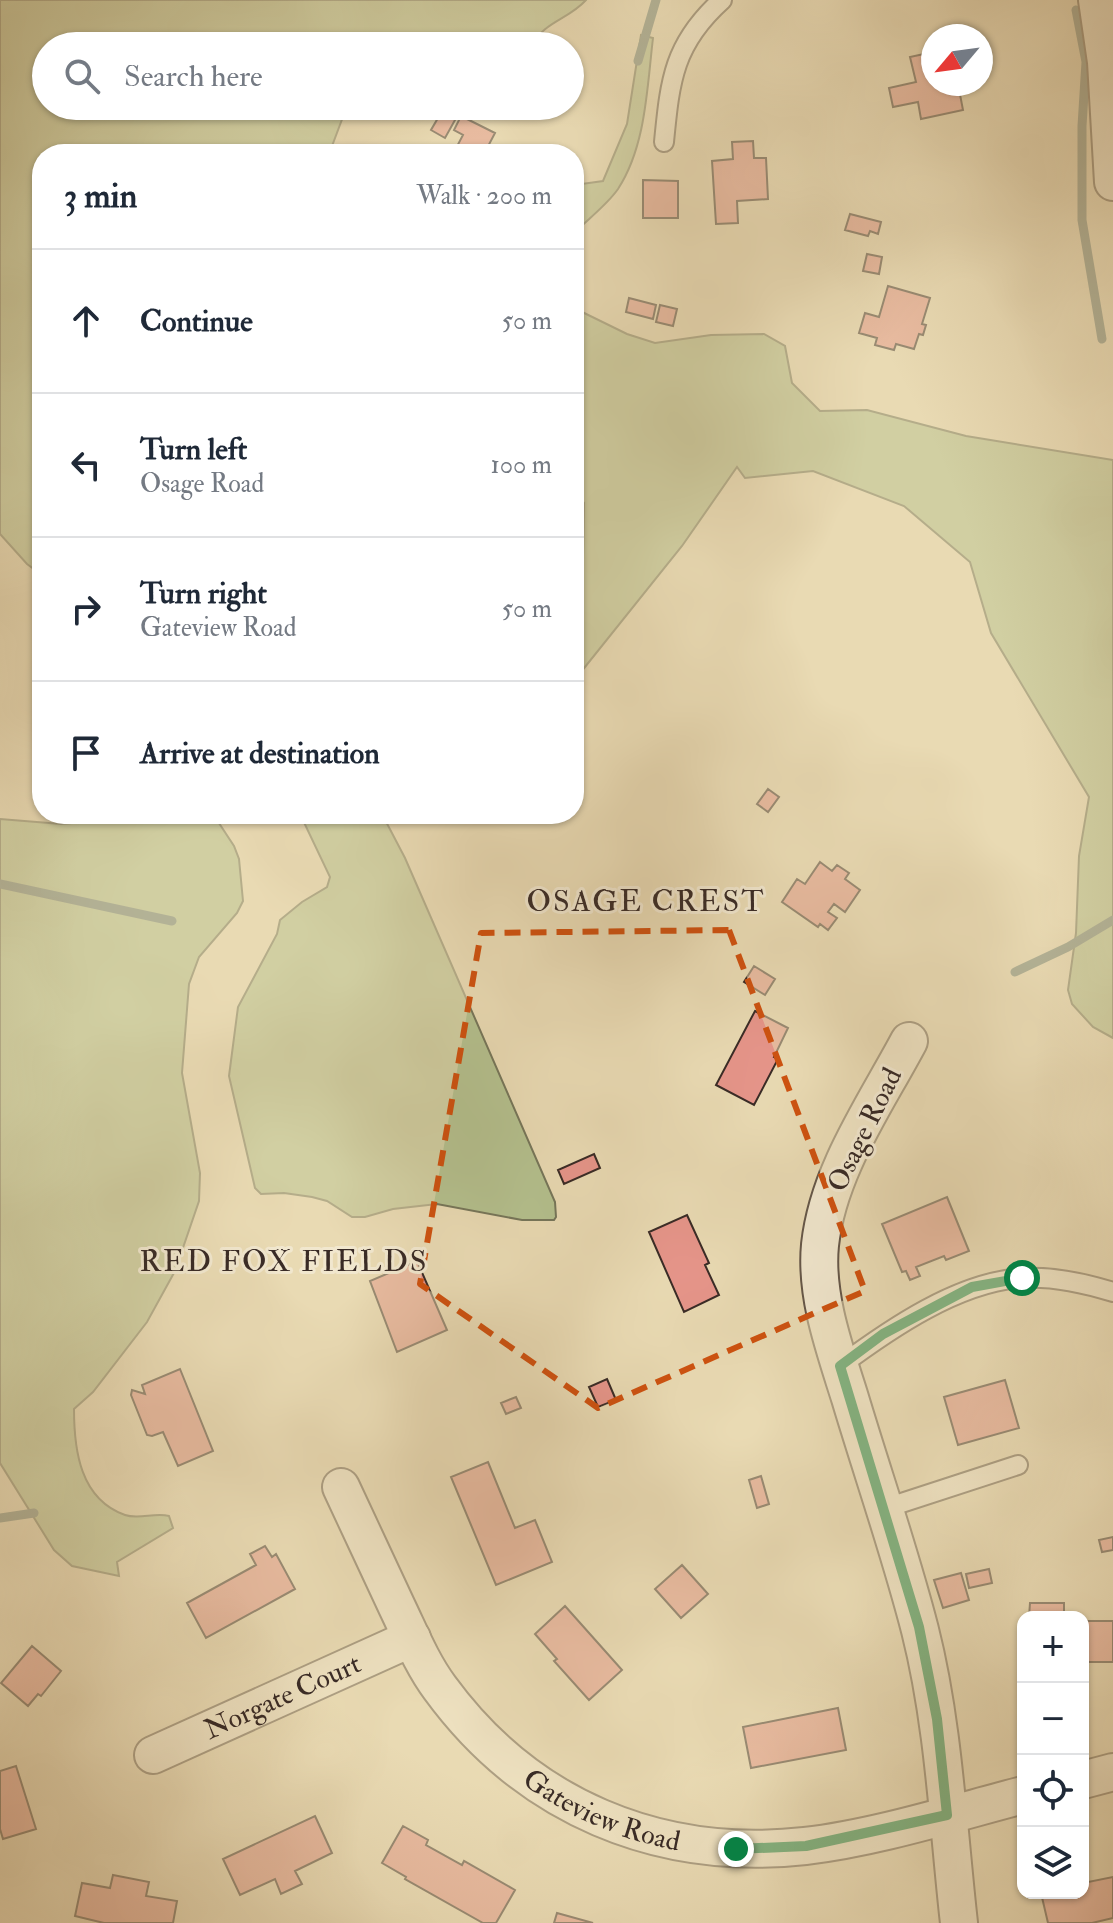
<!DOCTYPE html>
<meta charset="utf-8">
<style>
:root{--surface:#fff;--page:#f2f2f3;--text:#1f2937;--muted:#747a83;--line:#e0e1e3}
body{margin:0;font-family:"IM FELL Double Pica",serif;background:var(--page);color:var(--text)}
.controls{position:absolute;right:24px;bottom:24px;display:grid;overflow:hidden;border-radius:16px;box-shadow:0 2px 6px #0004}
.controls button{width:72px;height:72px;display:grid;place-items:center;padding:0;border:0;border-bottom:2px solid var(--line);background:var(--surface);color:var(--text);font:40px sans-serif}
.compass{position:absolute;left:921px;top:24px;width:72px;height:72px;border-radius:50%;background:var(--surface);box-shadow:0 2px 6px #0004;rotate:241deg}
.stop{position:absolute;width:24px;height:24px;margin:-18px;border:6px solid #0b8043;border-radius:50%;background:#fff}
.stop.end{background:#0b8043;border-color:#fff;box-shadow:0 2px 8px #0008}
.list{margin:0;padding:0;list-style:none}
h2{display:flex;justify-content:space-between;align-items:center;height:104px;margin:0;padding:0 32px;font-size:34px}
h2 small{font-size:26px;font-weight:400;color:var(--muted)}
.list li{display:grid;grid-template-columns:52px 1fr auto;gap:24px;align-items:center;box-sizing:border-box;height:144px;padding:0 32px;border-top:2px solid var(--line)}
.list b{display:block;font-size:30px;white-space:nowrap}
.list p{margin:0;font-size:26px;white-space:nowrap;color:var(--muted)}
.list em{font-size:26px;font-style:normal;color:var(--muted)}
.icon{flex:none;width:44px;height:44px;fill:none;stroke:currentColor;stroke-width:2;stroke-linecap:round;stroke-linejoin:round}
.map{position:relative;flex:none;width:1113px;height:1923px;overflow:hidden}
.search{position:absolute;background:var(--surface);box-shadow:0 2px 6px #0004;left:32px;top:32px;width:552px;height:88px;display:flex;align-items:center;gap:20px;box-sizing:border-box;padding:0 28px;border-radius:44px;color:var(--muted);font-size:30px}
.panel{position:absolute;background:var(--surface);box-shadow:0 2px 6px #0004;left:32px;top:144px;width:552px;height:680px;border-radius:32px}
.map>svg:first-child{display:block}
.green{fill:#b4c08e;stroke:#76765a;stroke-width:2}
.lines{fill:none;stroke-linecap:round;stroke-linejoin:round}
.stream{stroke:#728174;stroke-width:9}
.building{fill:#e6958a;stroke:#392b26;stroke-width:2}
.service-casing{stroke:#655749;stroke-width:22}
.minor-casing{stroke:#655749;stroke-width:40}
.service{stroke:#f1e7ce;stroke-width:18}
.minor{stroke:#f1e7ce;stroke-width:36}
.route{stroke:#0b8043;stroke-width:10}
.marked{fill:none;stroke:#ce5210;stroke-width:6;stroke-dasharray:16 10;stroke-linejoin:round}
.labels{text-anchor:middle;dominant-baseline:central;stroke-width:6;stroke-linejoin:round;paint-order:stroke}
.street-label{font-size:28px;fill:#392b26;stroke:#f1e7ce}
.neighbourhood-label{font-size:30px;letter-spacing:2px;fill:#392b26;stroke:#f1e7ce}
</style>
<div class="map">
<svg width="1113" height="1923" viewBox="0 0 1113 1923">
<rect width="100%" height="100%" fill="#e9dab3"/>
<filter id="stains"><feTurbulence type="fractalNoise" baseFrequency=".0025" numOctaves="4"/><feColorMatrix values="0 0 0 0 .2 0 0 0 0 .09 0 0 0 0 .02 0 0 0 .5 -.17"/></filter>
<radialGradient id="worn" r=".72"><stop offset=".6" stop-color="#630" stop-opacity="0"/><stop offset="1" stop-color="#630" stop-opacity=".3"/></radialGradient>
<!-- green -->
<path class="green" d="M0,0H586C568,20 544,21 532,46H46V106H347L329,154H42V575L27,564L0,534Z
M641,35L653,38C647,88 646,146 618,189C607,205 588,219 574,233V185L603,181L627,124Z
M574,308L627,334L655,343L711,335L764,334L785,346L792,383L820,411L867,410L966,436L1113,460V1038L1093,1027L1072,1004L1068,990L1076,933L1079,856L1089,797L991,633L970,562L904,506L813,471L745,478L737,467L682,546L581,672L584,503L574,492Z
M144,814H213L234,846L239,859L243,901L237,913L199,957L189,984L182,1073L200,1173L199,1201L175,1271L147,1322L93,1392L74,1409C74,1450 80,1499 125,1515C139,1520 155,1512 169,1516L173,1528L117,1562L119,1576L72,1566L54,1550L0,1463V819L61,824L136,817Z
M300,814H382L405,858L555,1202L556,1217L554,1220H522L437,1204L393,1209L365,1217H352L327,1201L312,1197L284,1193L261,1194L255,1188L229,1076L238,1007L277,934L280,920L302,902L327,887L330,877Z"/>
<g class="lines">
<!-- stream -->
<path class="stream" d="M1076,10L1086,62L1082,126V220L1102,339
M638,61L656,0
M0,884L172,921
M1015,972L1068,947L1113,920
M0,1518L34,1513"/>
</g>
<!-- building -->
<path class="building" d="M933,52V84H958L963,110L921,119L918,102L893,107L889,88L916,82L910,57Z
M445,106L460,111L445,138L431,130Z
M461,116L495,133L484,154H453L463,135L454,130Z
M753,141L754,158H766L768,199L737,201L738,223L716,224L712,161L733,159L732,142Z
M643,180L678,181V218H643Z
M850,214L881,222L878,234L870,231L868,236L845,230Z
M867,254L882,257L879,274L863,271Z
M888,286L930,298L922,324L926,325L923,335L919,334L914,349L896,344L894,350L875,345L877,338L859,333L865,313L879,317Z
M629,298L656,305L653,319L626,312Z
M660,305L677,309L673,326L656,322Z
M768,789L779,797L768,812L757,804Z
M820,862L832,871L837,865L849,873L845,879L860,890L845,912L834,904L828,912L837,918L828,930L820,924L818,927L782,902L797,879L805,884Z
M754,966L775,979L765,995L744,982Z
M755,1011L788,1028L774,1057L778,1059L754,1105L716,1085Z
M594,1154L600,1168L564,1184L558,1170Z
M947,1197L969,1251L946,1260L944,1256L916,1267L920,1276L910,1280L906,1271L902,1272L882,1224Z
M687,1215L709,1263L705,1265L719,1295L684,1312L649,1232Z
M417,1261L447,1330L397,1352L370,1281Z
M180,1369L213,1451L178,1466L163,1432L152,1436L147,1435L131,1395L132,1390L145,1394L142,1385Z
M607,1379L616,1400L598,1407L589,1387Z
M1005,1380L1019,1428L958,1445L944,1397Z
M516,1397L521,1408L506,1414L501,1403Z
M488,1462L515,1528L535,1520L552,1562L496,1585L451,1477Z
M761,1476L769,1504L757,1508L749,1480Z
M1113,1537V1550L1102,1552L1099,1540Z
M265,1546L272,1557L276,1554L295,1589L206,1638L187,1603L256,1565L250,1554Z
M682,1565L708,1594L681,1618L655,1589Z
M989,1569L992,1583L969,1588L966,1574Z
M961,1573L969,1600L943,1608L934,1580Z
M1030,1603H1064V1617H1029Z
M565,1606L622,1670L589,1700L554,1661L557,1659L535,1634Z
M1021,1620H1023V1662H1020Z
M1083,1621H1113V1662H1083Z
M32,1646L61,1671L41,1696L38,1694L28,1706L1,1683Z
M838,1708L846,1750L751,1768L743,1727Z
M16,1766L36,1829L3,1839L0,1829V1771Z
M315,1816L332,1853L295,1871L302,1884L281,1894L275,1879L240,1895L223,1859Z
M403,1826L428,1840L426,1845L462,1865L464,1861L515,1890L496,1923H483L405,1879L406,1877L382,1863Z
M113,1875L149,1882L146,1896L177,1901L173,1923H104L75,1916L82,1883L110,1888Z
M1113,1877V1918L1092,1923H1048L1041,1893H1083V1883Z
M557,1913L593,1923H554Z"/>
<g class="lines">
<!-- service casing -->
<g class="service-casing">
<path id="service" d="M664,142C670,81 673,44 722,0
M840,1366C890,1329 958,1282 1022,1278C1052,1276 1084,1283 1113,1292
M883,1509L1018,1465"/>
</g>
<!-- minor casing -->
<g class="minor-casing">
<g id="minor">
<path d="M1097,0L1106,62L1113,182"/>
<path d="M909,1041C875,1105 828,1171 820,1245C815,1296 835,1350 850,1398C873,1475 900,1552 920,1630C944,1725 948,1826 959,1923"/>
<path id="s1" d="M341,1487C360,1527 378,1567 397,1607C410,1634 422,1664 440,1688C527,1807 658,1862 805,1846C875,1838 954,1813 1023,1795"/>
<path id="s2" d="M153,1755L412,1638"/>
<path d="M1083,1780L1113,1772"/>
</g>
</g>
<!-- service -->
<use href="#service" class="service"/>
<!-- minor -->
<use href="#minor" class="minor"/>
</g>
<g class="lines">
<!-- route -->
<path class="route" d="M736,1849L806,1846L947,1815L937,1719L919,1627L840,1366L883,1334L972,1287L1022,1278"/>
</g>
<!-- marked area -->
<path d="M0 0H1113V1923H0ZM729,930L865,1291L598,1408L420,1284L481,933Z" fill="#e9dab3" fill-opacity=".55" fill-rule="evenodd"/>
<path class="marked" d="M729,930L865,1291L598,1408L420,1284L481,933Z"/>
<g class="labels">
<!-- street labels -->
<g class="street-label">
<text transform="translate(865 1130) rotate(-64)">Osage Road</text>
<text stroke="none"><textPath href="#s2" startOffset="142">Norgate Court</textPath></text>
<text stroke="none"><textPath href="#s1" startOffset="432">Gateview Road</textPath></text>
</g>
<!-- neighbourhood labels -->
<g class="neighbourhood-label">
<text x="646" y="901">OSAGE CREST</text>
<text x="284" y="1261">RED FOX FIELDS</text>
</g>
</g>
<rect width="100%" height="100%" filter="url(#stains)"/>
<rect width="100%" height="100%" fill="url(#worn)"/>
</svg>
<div class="controls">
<button>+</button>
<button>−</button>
<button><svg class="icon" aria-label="locate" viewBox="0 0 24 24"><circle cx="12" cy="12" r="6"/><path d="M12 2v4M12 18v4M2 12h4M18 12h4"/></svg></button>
<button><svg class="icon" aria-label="layers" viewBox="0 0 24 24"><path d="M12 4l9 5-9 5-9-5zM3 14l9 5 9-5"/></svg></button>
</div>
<svg class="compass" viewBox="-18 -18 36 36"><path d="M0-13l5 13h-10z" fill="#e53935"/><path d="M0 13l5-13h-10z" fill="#747a83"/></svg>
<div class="stop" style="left:1022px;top:1278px"></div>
<div class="stop end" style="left:736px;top:1849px"></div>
<div class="search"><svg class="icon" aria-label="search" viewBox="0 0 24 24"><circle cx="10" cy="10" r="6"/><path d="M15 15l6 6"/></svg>Search here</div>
<section class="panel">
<h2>3 min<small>Walk · 200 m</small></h2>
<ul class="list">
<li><svg class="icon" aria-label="ahead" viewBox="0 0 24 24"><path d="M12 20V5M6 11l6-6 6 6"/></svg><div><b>Continue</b></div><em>50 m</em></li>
<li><svg class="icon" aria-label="left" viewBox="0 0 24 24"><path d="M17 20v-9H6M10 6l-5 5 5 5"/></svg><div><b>Turn left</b><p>Osage Road</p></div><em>100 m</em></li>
<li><svg class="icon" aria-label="right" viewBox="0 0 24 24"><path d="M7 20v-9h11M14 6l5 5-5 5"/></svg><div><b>Turn right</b><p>Gateview Road</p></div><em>50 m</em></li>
<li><svg class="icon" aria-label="arrive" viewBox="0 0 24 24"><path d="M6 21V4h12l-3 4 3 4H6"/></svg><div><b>Arrive at destination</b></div></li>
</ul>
</section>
</div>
